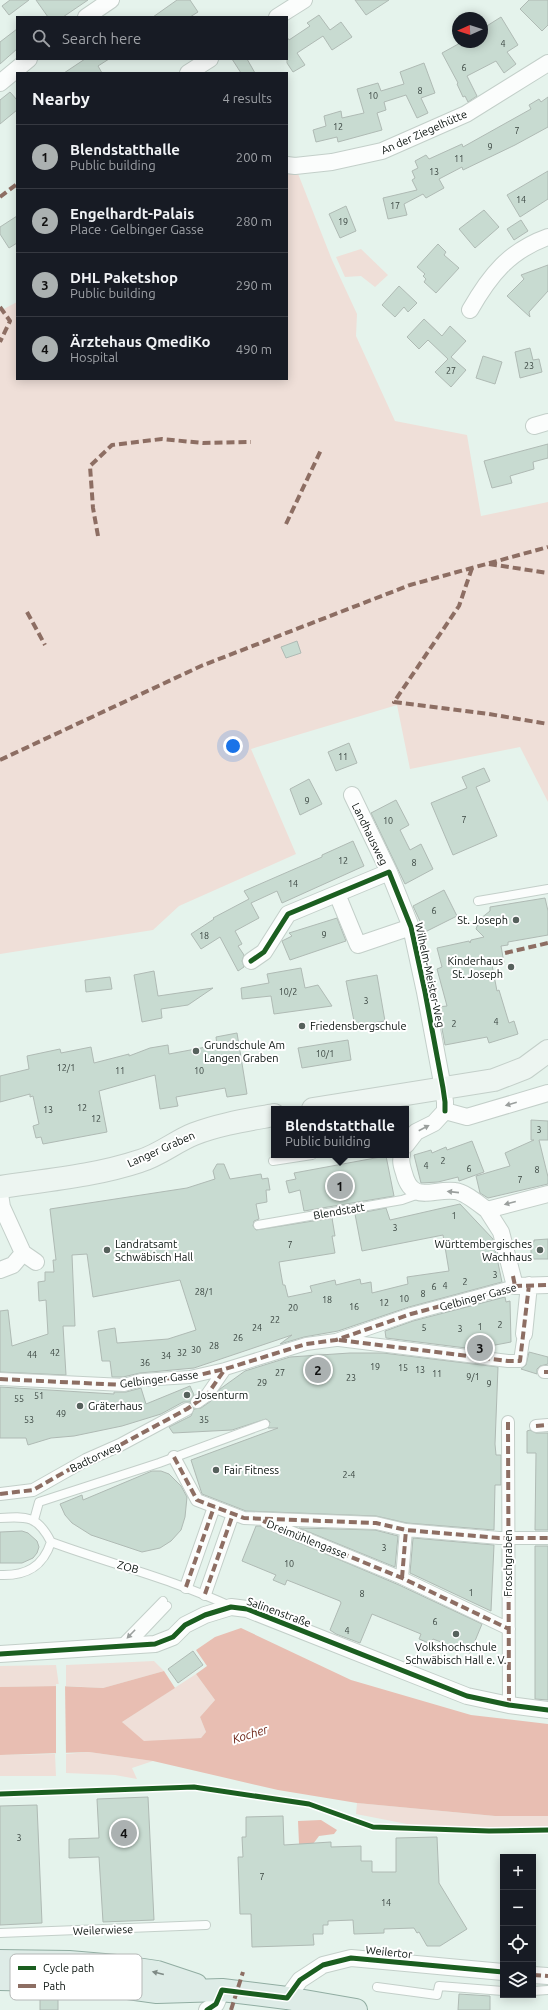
<!DOCTYPE html>
<meta charset="utf-8">
<style>
:root{--surface:#171b24;--page:#242831;--text:#f1f3f6;--muted:#9ea1a6;--line:#363941;--accent:#abb1b1}
body{margin:0;font-family:Ubuntu,sans-serif;background:var(--page);color:var(--text)}
.controls{position:absolute;right:12px;bottom:12px;display:grid;overflow:hidden;border-radius:0px;box-shadow:0 2px 10px #0003}
.controls button{width:36px;height:36px;display:grid;place-items:center;padding:0;border:0;border-bottom:1px solid var(--line);background:var(--surface);color:var(--text);font:20px sans-serif}
.compass{position:absolute;left:452px;top:12px;width:36px;height:36px;border-radius:50%;background:var(--surface);box-shadow:0 2px 10px #0003;rotate:267deg}
.you{position:absolute;left:233px;top:746px;width:14px;height:14px;margin:-10px;border:3px solid #fff;border-radius:50%;background:#1a73e8;box-shadow:0 0 0 6px #1a73e833}
.badge{display:grid;place-items:center;width:26px;height:26px;border-radius:50%;background:var(--accent);color:#111;font-size:13px;font-weight:700}
.pin{position:absolute;translate:-50% -50%;border:2px solid #fff;box-shadow:0 1px 4px #0006}
.popup{position:absolute;left:271px;top:1106px;width:138px;height:52px;box-sizing:border-box;display:grid;place-content:center;border-radius:0px;background:var(--surface);filter:drop-shadow(0 1px 3px #0005);font-size:13px;white-space:nowrap;color:var(--muted)}
.popup b{font-size:15px;color:var(--text)}
.popup::after{content:'';position:absolute;left:50%;top:100%;margin-left:-8px;border:8px solid transparent;border-top-color:var(--surface)}
.list{margin:0;padding:0;list-style:none}
h2{display:flex;justify-content:space-between;align-items:center;height:52px;margin:0;padding:0 16px;font-size:17px}
h2 small{font-size:13px;font-weight:400;color:var(--muted)}
.list li{display:grid;grid-template-columns:26px 1fr auto;gap:12px;align-items:center;box-sizing:border-box;height:64px;padding:0 16px;border-top:1px solid var(--line)}
.list b{display:block;font-size:15px;white-space:nowrap}
.list p{margin:0;font-size:13px;white-space:nowrap;color:var(--muted)}
.list em{font-size:13px;font-style:normal;color:var(--muted)}
.icon{flex:none;width:22px;height:22px;fill:none;stroke:currentColor;stroke-width:2;stroke-linecap:round;stroke-linejoin:round}
.map{position:relative;flex:none;width:548px;height:2010px;overflow:hidden}
.search{position:absolute;background:var(--surface);box-shadow:0 2px 10px #0003;left:16px;top:16px;width:272px;height:44px;display:flex;align-items:center;gap:10px;box-sizing:border-box;padding:0 14px;border-radius:0px;color:var(--muted);font-size:15px}
.panel{position:absolute;background:var(--surface);box-shadow:0 2px 10px #0003;left:16px;top:72px;width:272px;height:308px;border-radius:0px}
.map>svg:first-child{display:block}
.green{fill:#efdfd8}
.water{fill:#e8beb2}
.pier{fill:#e5f3ec}
.building{fill:#c8dbd1;stroke:#afbab4}
.lines{fill:none;stroke-linecap:round;stroke-linejoin:round}
.service-casing{stroke:#c3cfc9;stroke-width:10}
.pedestrian-casing{stroke:#c3cfc9;stroke-width:14}
.minor-casing{stroke:#c3cfc9;stroke-width:18}
.secondary-casing{stroke:#c3cfc9;stroke-width:24}
.primary-casing{stroke:#91ada2;stroke-width:24}
.service{stroke:#fbfdfc;stroke-width:8}
.pedestrian{stroke:#fbfdfc;stroke-width:12}
.minor{stroke:#fbfdfc;stroke-width:16}
.secondary{stroke:#edf5f1;stroke-width:22}
.primary{stroke:#deece7;stroke-width:22}
.quiet{stroke:#8d6e63;stroke-width:4;stroke-dasharray:8 4;stroke-linecap:butt}
.cycleway-casing{stroke:#fff;stroke-width:8}
.cycleway{stroke:#1b5e20;stroke-width:5}
.oneway{fill:#9a9f9d}
.oneway2{fill:#7e8a85}
.poi-dot{fill:#56615c;stroke:#fff;stroke-width:1.5}
.labels{text-anchor:middle;dominant-baseline:central;stroke-width:4;stroke-linejoin:round;paint-order:stroke}
.number-label{font-size:9px;fill:#3a4540}
.street-label{font-size:11px;fill:#09120e;stroke:#fff}
.poi-label{font-size:11px;fill:#09120e;stroke:#fff;text-anchor:start}
.water-label{font-size:12px;font-style:italic;fill:#671b0d;stroke:#fff}
.key{fill:#fff;stroke:#b5b8b7;stroke-width:1}
.key-label{font-size:11px;fill:#09120e}
</style>
<div class="map">
<svg width="548" height="2010" viewBox="0 0 548 2010">
<rect width="100%" height="100%" fill="#e5f3ec"/>
<!-- green -->
<path class="green" d="M287,165L295,166L332,260L357,314L356,336L395,421L467,435L481,516L548,502V802L520,747L410,769L397,705L251,749L296,854L179,906L153,930L0,954V311L17,302V379H287Z
M361,249L388,275L375,287L361,276L345,277L336,257Z
M154,1661L164,1671L103,1688L66,1686V1665Z
M56,1665L59,1686L0,1687V1666Z
M196,1674L215,1700L200,1717L206,1732L201,1738L144,1742L122,1722Z
M89,1752L153,1761L132,1768L137,1779L115,1775L66,1773V1754Z
M55,1754L56,1776H0V1755Z
M357,1803L495,1816H548V1833L484,1834L407,1824L356,1814Z"/>
<!-- water -->
<path class="water" d="M241,1628L351,1680L471,1715L548,1724V1816H495L357,1803L278,1790L153,1761L89,1752L0,1755V1687L59,1686L103,1688L164,1671L175,1688L122,1722L144,1741L201,1738L206,1732L200,1717L215,1700L196,1674L207,1666L196,1650L215,1637Z
M321,1820L337,1830L334,1834L319,1836L313,1844H299L298,1821Z"/>
<!-- pier -->
<path class="pier" d="M56,1684H65L66,1756H56Z"/>
<!-- building -->
<path class="building" d="M10,0H29L9,15L2,6Z
M36,0H88L63,17H48Z
M177,0H190L198,12L190,17H153Z
M355,0H389L366,15Z
M529,0H548V25L542,31L520,9Z
M319,15L330,30L341,22L352,37L332,50L323,36L297,53L305,65L293,72L287,63V37L289,40L310,26L307,23Z
M501,17L518,45L507,52L516,64L504,73L496,61L467,76L477,96L468,102L465,96L463,97L457,84L458,83L442,53L462,42H482V29Z
M17,29V49L0,64V42Z
M85,59H109L98,66L102,73H64Z
M232,59H247L255,73H241Z
M424,63L435,93L421,98L428,113L417,118L406,95L384,102L386,110L377,113L382,130L338,142L337,137L316,142L313,130L326,126L324,116L341,111L342,118L364,113L357,89L378,83L381,91L404,84L400,72Z
M10,92L17,100V110L0,124V100Z
M548,97V127L515,145L463,170L462,167L439,179L444,188L426,198L423,194L404,204L407,215L388,219L383,198L417,190L412,180L415,178L412,171L418,168L415,161L426,155L429,159L462,144L463,147L531,109L529,105L539,99L541,102Z
M548,171V199L520,217L507,195Z
M346,206L356,231L340,238L329,214Z
M484,210L499,227L475,248L459,229Z
M17,216V243L9,248L0,234V227Z
M521,220L528,231L514,240L507,229Z
M438,244L446,252L444,255L459,268L436,293L424,282L426,279L423,276L425,274L417,267Z
M548,265V291L529,312L530,317L507,296L524,279L521,275Z
M399,286L417,303L408,312L404,307L395,317L382,305Z
M424,319L442,336L450,326L466,341L451,357L466,370L451,387L435,372L448,359L428,340L419,349L407,337Z
M530,348L533,360L539,359L542,372L520,378L515,352Z
M483,356L502,362L495,384L476,378Z
M548,444V458L533,462L534,469L510,476L512,483L492,488L484,461Z
M297,641L301,653L286,658L281,647Z
M349,743L357,763L336,771L328,752Z
M484,768L490,781L476,787L497,836L453,855L431,803L467,788L462,777Z
M309,779L322,804L300,815L290,789Z
M396,800L409,825L400,830L410,850L421,844L433,869L405,884L371,813Z
M353,841L364,866L282,903L277,891L251,903L259,918L235,931L242,944L238,946L244,955L242,961L244,967L238,971L220,937L201,949L191,934L214,919L213,918L249,899L244,891L322,857V855Z
M444,890L457,916L425,932L413,906Z
M545,898L548,911V935L508,942V945L501,946L504,963L492,965L497,991L499,990L509,1023L514,1021L518,1034L489,1043L487,1037L445,1045L438,1007L447,1006L437,969L442,967L437,948L469,941L470,943L471,940L484,937L476,929L480,919L490,911V907Z
M337,918L346,941L290,960L282,941L292,936L289,933Z
M301,968L305,988L318,985L332,1006L274,1014L271,996L242,999L241,988L269,983L267,974Z
M154,971L158,996L213,988L188,1005L161,1009L162,1018L142,1022L134,975Z
M377,975L385,1021L355,1026L346,981Z
M110,977L112,989L86,992L85,980Z
M237,1033L247,1094L227,1097L225,1088L176,1097L178,1106L160,1109L155,1075L99,1091L107,1132L43,1144L41,1137L36,1138L33,1126L39,1124L33,1096L30,1097V1094L0,1102V1076L29,1069L27,1056L60,1049L61,1053L91,1047L94,1063L129,1054V1056L150,1048L168,1045L169,1054L217,1045L216,1037Z
M348,1040L351,1060L302,1068L298,1048Z
M531,1120L548,1121V1140H539L548,1177V1184L488,1198L480,1193L476,1176L510,1166L505,1153L534,1140H531Z
M472,1141L484,1172L459,1181L458,1177L438,1182L421,1183L414,1155L431,1150L432,1153L446,1147L447,1150Z
M386,1156L394,1196L304,1211L300,1190L289,1193L286,1181L296,1179L294,1173Z
M217,1164H224L230,1179L261,1174L262,1179L268,1178L270,1190H266L267,1202L256,1204L259,1219L254,1221L253,1226L256,1230L332,1218L335,1236H332L335,1253L279,1262L283,1285H285L288,1297L312,1292L310,1286L335,1280L336,1285L360,1279L361,1284L371,1282L372,1293L408,1284L407,1277L449,1271L443,1235L362,1251L355,1214L386,1208L390,1220L460,1204L493,1239L502,1282L409,1307L338,1331L304,1337L280,1344L292,1335L194,1368L140,1373L123,1377H112L110,1361H102L98,1331L115,1328L117,1343L168,1339L196,1330L180,1280L93,1297L87,1254L72,1255L75,1326H63L66,1375L0,1372V1311L8,1310L12,1346L48,1334L46,1300L39,1301L38,1282L45,1281V1272H54L53,1260H56L50,1209L187,1188L215,1179L213,1171Z
M548,1239V1259H531V1242H534V1240Z
M505,1297L506,1302L510,1301L511,1342L490,1346V1351L386,1338L385,1331L413,1321Z
M529,1352L548,1357V1364L540,1366L537,1369V1374L521,1369L526,1365Z
M350,1353H383L498,1367L495,1444L496,1455H501V1485H495L494,1530L407,1523L376,1516L246,1511L202,1494L191,1460L278,1428H268L270,1422L266,1419L232,1430L173,1433L169,1427L191,1416L194,1409L201,1408L211,1401L220,1389L245,1371L290,1357Z
M190,1386L194,1395L190,1402H183L161,1414L122,1426L74,1436L51,1438L28,1445L26,1438H0V1387L114,1394V1392H126L141,1388L146,1404Z
M530,1430L536,1433H548V1530H535L536,1453H527V1431Z
M152,1471H161L169,1474L181,1486L187,1497L185,1517L181,1530L171,1541L160,1548L142,1552L91,1535L72,1523L65,1515L60,1504L82,1495L83,1500Z
M256,1526H260L399,1585L482,1624L470,1653L433,1639L431,1644L419,1639L421,1634L372,1614L360,1643L336,1634L330,1630L341,1603L340,1601L287,1580L285,1585L273,1580L276,1575L242,1561Z
M299,1528L375,1530L398,1536L395,1567Z
M22,1531L28,1533L37,1541L39,1547L37,1553L33,1558L22,1563H0V1532Z
M413,1538L494,1545L491,1611L410,1573Z
M535,1546H548V1700L535,1699Z
M193,1651L203,1665L178,1683L168,1669Z
M148,1797L154,1920L103,1922L99,1857L69,1858V1839L99,1838L97,1799Z
M37,1805L42,1923L0,1925V1806Z
M283,1816L284,1845L331,1842V1847L361,1846V1861H372V1872H396V1838L437,1837L439,1883L467,1929L440,1946H427L419,1932L417,1933L414,1928L384,1929V1933L354,1934L353,1920L328,1921V1925H323V1934H313L314,1945L252,1947L251,1914H240L238,1857H243L242,1837H246V1817Z
M459,1994L490,1996V2010H458Z
M40,1996L58,1997V2010H40Z"/>
<g class="lines">
<!-- service casing -->
<g class="service-casing">
<path id="service" d="M478,901L548,889
M273,1161L312,1155
M258,1225L402,1200L419,1194
M0,1518C27,1516 38,1516 51,1542C111,1564 172,1579 230,1606
M34,1520L39,1502L159,1463L265,1424
M0,1575C26,1576 43,1567 51,1542
M131,1644L167,1606
M120,1645L163,1601
M0,1933L206,1925
M377,1987L437,1995L439,1986L503,1991
M533,1991L548,1990"/>
</g>
<!-- pedestrian casing -->
<g class="pedestrian-casing">
<path id="pedestrian" d="M339,1340L508,1361H520L524,1334
M544,1372H548
M0,1379L124,1385L141,1380L190,1377L225,1369L306,1344L336,1340L411,1314L515,1286
M197,1402L207,1395L225,1369
M508,1422L509,1705
M536,1426L548,1425
M174,1457L197,1500L244,1518L376,1523L406,1530L499,1538H548
M0,1494L33,1490L86,1460L120,1445L187,1409
M266,1522L402,1578L509,1629
M402,1578L406,1530
M186,1587L214,1507
M205,1594L233,1514"/>
</g>
<!-- minor casing -->
<g class="minor-casing">
<path id="minor" d="M86,17L111,0
M277,17L304,0
M188,73L210,59
M0,83L29,59
M287,165L295,166L332,162L382,151L466,114L548,63
M470,310C490,275 509,251 548,237
M534,426L548,422
M352,795L389,872
M337,894L358,945L411,927
M251,961L264,952L288,914L389,872L411,927L425,992L443,1088L445,1102V1111
M445,1111L467,1117L548,1093
M406,1145L416,1132L434,1123L445,1111
M402,1155C400,1161 402,1167 404,1173C412,1205 433,1188 455,1191C465,1192 479,1204 487,1210
M0,1194L2,1207L23,1253L36,1262
M548,1194L487,1210L501,1232L515,1286L548,1285
M0,1270L13,1265L23,1253
M524,1334L529,1285
M0,1654L155,1644L173,1637L185,1625L205,1615L231,1607L247,1609L467,1696L509,1705L548,1710
M533,1975L548,1976
M287,1998L300,1980L323,1965L351,1958L503,1972
M207,2010L216,2004L222,1990"/>
</g>
<!-- secondary casing -->
<g class="secondary-casing">
<path id="secondary" d="M313,1109L494,1080L525,1068L548,1051
M0,1187C47,1180 95,1176 140,1161C160,1155 176,1141 194,1134C220,1124 247,1120 274,1115"/>
</g>
<!-- primary casing -->
<g class="primary-casing">
<path id="primary" d="M0,1961L69,1962L116,1966L157,1972L196,1985
M0,1979L78,1981L157,1992L222,1990L287,1998L356,2010"/>
</g>
<!-- service -->
<use href="#service" class="service"/>
<!-- pedestrian -->
<use href="#pedestrian" class="pedestrian"/>
<!-- minor -->
<use href="#minor" class="minor"/>
<!-- secondary -->
<use href="#secondary" class="secondary"/>
<!-- primary -->
<use href="#primary" class="primary"/>
<!-- quiet -->
<path class="quiet" d="M0,197L17,184
M0,307L10,321L0,342
M286,524L321,450
M98,536L93,508L90,466L112,445L162,439L203,443L251,442
M489,564L548,573
M472,568L459,606L394,702L489,714L548,724
M27,612L45,645
M0,760L201,666L410,585L548,547
M505,953L548,943
M513,1276L515,1286
M339,1340L508,1361H520L529,1285
M544,1372H548
M0,1379L124,1385L141,1380L190,1377L225,1369L306,1344L336,1340L411,1314L515,1286L548,1285
M508,1422L509,1705
M536,1426L548,1425
M174,1457L197,1500L244,1518L376,1523L406,1530L499,1538H548
M0,1494L33,1490L86,1460L120,1445L187,1409L207,1395L225,1369
M263,1521L402,1578L509,1629
M402,1578L406,1530
M186,1587L214,1507
M205,1594L233,1514
M533,1975L548,1976
M231,2010L243,1972"/>
<!-- cycleway casing -->
<g class="cycleway-casing">
<path id="cycleway" d="M251,961L264,952L288,914L389,872L411,927L425,992L443,1088L445,1102V1111
M0,1654L155,1644L173,1637L185,1625L205,1615L231,1607L247,1609L467,1696L509,1705L548,1710
M0,1794L194,1787L309,1804L373,1827L489,1831L548,1830
M207,2010L216,2004L222,1990L287,1998L300,1980L323,1965L351,1958L503,1972"/>
</g>
<!-- cycleway -->
<use href="#cycleway" class="cycleway"/>
</g>
<!-- one-way arrows -->
<defs><path id="oneway-solid" d="M-6-.8H1V-3.2L6.5 0L1 3.2V.8H-6Z"/></defs>
<g class="oneway">
<use href="#oneway-solid" transform="translate(511 1104) rotate(164)"/>
<use href="#oneway-solid" transform="translate(424 1128) rotate(-28)"/>
<use href="#oneway-solid" transform="translate(453 1192) rotate(-174)"/>
<use href="#oneway-solid" transform="translate(510 1203) rotate(165)"/>
<use href="#oneway-solid" transform="translate(131 1634) rotate(134)"/>
</g>
<use class="oneway2" href="#oneway-solid" transform="translate(158 1973) rotate(-166)"/>
<!-- markers -->
<g class="poi-dot">
<circle cx="516" cy="920" r="4"/>
<circle cx="511" cy="967" r="4"/>
<circle cx="302" cy="1026" r="4"/>
<circle cx="196" cy="1051" r="4"/>
<circle cx="107" cy="1250" r="4"/>
<circle cx="540" cy="1250" r="4"/>
<circle cx="187" cy="1395" r="4"/>
<circle cx="80" cy="1406" r="4"/>
<circle cx="216" cy="1470" r="4"/>
<circle cx="456" cy="1634" r="4"/>
</g>
<g class="labels">
<!-- number labels -->
<g class="number-label">
<text x="503" y="44">4</text>
<text x="464" y="68">6</text>
<text x="420" y="91">8</text>
<text x="373" y="96">10</text>
<text x="338" y="127">12</text>
<text x="517" y="131">7</text>
<text x="490" y="147">9</text>
<text x="459" y="159">11</text>
<text x="434" y="172">13</text>
<text x="521" y="200">14</text>
<text x="395" y="206">17</text>
<text x="343" y="222">19</text>
<text x="529" y="366">23</text>
<text x="451" y="371">27</text>
<text x="343" y="757">11</text>
<text x="307" y="801">9</text>
<text x="464" y="820">7</text>
<text x="388" y="821">10</text>
<text x="343" y="861">12</text>
<text x="414" y="863">8</text>
<text x="293" y="884">14</text>
<text x="434" y="911">6</text>
<text x="324" y="935">9</text>
<text x="204" y="936">18</text>
<text x="288" y="992">10/2</text>
<text x="366" y="1001">3</text>
<text x="496" y="1022">4</text>
<text x="454" y="1024">2</text>
<text x="325" y="1054">10/1</text>
<text x="66" y="1068">12/1</text>
<text x="120" y="1071">11</text>
<text x="199" y="1071">10</text>
<text x="82" y="1108">12</text>
<text x="48" y="1110">13</text>
<text x="96" y="1119">12</text>
<text x="539" y="1130">3</text>
<text x="443" y="1161">2</text>
<text x="426" y="1166">4</text>
<text x="469" y="1169">6</text>
<text x="537" y="1170">8</text>
<text x="520" y="1180">7</text>
<text x="454" y="1216">1</text>
<text x="395" y="1228">3</text>
<text x="290" y="1245">7</text>
<text x="495" y="1275">3</text>
<text x="465" y="1282">2</text>
<text x="445" y="1286">4</text>
<text x="434" y="1287">6</text>
<text x="204" y="1292">28/1</text>
<text x="423" y="1294">8</text>
<text x="404" y="1299">10</text>
<text x="327" y="1300">18</text>
<text x="384" y="1303">12</text>
<text x="354" y="1307">16</text>
<text x="293" y="1308">20</text>
<text x="275" y="1320">22</text>
<text x="500" y="1325">2</text>
<text x="480" y="1327">1</text>
<text x="257" y="1328">24</text>
<text x="424" y="1328">5</text>
<text x="460" y="1329">3</text>
<text x="238" y="1338">26</text>
<text x="214" y="1346">28</text>
<text x="196" y="1350">30</text>
<text x="55" y="1353">42</text>
<text x="182" y="1353">32</text>
<text x="32" y="1355">44</text>
<text x="166" y="1356">34</text>
<text x="145" y="1363">36</text>
<text x="375" y="1367">19</text>
<text x="403" y="1368">15</text>
<text x="420" y="1370">13</text>
<text x="280" y="1373">27</text>
<text x="437" y="1374">11</text>
<text x="473" y="1377">9/1</text>
<text x="351" y="1378">23</text>
<text x="262" y="1383">29</text>
<text x="489" y="1384">9</text>
<text x="39" y="1396">51</text>
<text x="19" y="1399">55</text>
<text x="61" y="1414">49</text>
<text x="29" y="1420">53</text>
<text x="204" y="1420">35</text>
<text x="349" y="1475">2-4</text>
<text x="384" y="1548">3</text>
<text x="289" y="1564">10</text>
<text x="471" y="1593">1</text>
<text x="362" y="1594">8</text>
<text x="435" y="1622">6</text>
<text x="347" y="1631">4</text>
<text x="19" y="1838">3</text>
<text x="262" y="1877">7</text>
<text x="386" y="1903">14</text>
</g>
<!-- street labels -->
<g class="street-label">
<text transform="translate(424 132) rotate(-24)">An der Ziegelhütte</text>
<text transform="translate(370 834) rotate(64)">Landhausweg</text>
<text transform="translate(430 975) rotate(78)">Wilhelm-Meister-Weg</text>
<text transform="translate(161 1149) rotate(-24)">Langer Graben</text>
<text transform="translate(339 1211) rotate(-10)">Blendstatt</text>
<text transform="translate(478 1297) rotate(-15)">Gelbinger Gasse</text>
<text transform="translate(159 1379) rotate(-7)">Gelbinger Gasse</text>
<text transform="translate(95 1457) rotate(-26)">Badtorweg</text>
<text transform="translate(307 1539) rotate(22)">Dreimühlengasse</text>
<text transform="translate(508 1563) rotate(-90)">Froschgraben</text>
<text transform="translate(128 1567) rotate(15)">ZOB</text>
<text transform="translate(279 1612) rotate(20)">Salinenstraße</text>
<text transform="translate(103 1930) rotate(-2)">Weilerwiese</text>
<text transform="translate(389 1952) rotate(6)">Weilertor</text>
</g>
<!-- poi labels -->
<g class="poi-label">
<text x="508" y="920" text-anchor="end">St. Joseph</text>
<text x="503" y="961" text-anchor="end">Kinderhaus<tspan x="503" dy="13">St. Joseph</tspan></text>
<text x="310" y="1026">Friedensbergschule</text>
<text x="204" y="1045">Grundschule Am<tspan x="204" dy="13">Langen Graben</tspan></text>
<text x="115" y="1244">Landratsamt<tspan x="115" dy="13">Schwäbisch Hall</tspan></text>
<text x="532" y="1244" text-anchor="end">Württembergisches<tspan x="532" dy="13">Wachhaus</tspan></text>
<text x="195" y="1395">Josenturm</text>
<text x="88" y="1406">Gräterhaus</text>
<text x="224" y="1470">Fair Fitness</text>
<text x="456" y="1647" text-anchor="middle">Volkshochschule<tspan x="456" dy="13">Schwäbisch Hall e. V.</tspan></text>
</g>
<!-- water labels -->
<g class="water-label">
<text transform="translate(250 1734) rotate(-17)">Kocher</text>
</g>
</g>
<!-- legend -->
<rect x="10" y="1954" width="132" height="46" rx="6" class="key"/>
<rect x="18" y="1966" width="18" height="4" fill="#1b5e20"/>
<rect x="18" y="1984" width="18" height="4" fill="#8d6e63"/>
<g class="key-label">
<text x="43" y="1972">Cycle path</text>
<text x="43" y="1990">Path</text>
</g>
</svg>
<div class="controls">
<button>+</button>
<button>−</button>
<button><svg class="icon" aria-label="locate" viewBox="0 0 24 24"><circle cx="12" cy="12" r="6"/><path d="M12 2v4M12 18v4M2 12h4M18 12h4"/></svg></button>
<button><svg class="icon" aria-label="layers" viewBox="0 0 24 24"><path d="M12 4l9 5-9 5-9-5zM3 14l9 5 9-5"/></svg></button>
</div>
<svg class="compass" viewBox="-18 -18 36 36"><path d="M0-13l5 13h-10z" fill="#e53935"/><path d="M0 13l5-13h-10z" fill="#9ea1a6"/></svg>
<div class="you"></div>
<div class="pin badge" style="left:340px;top:1186px">1</div>
<div class="popup"><b>Blendstatthalle</b>Public building</div>
<div class="pin badge" style="left:318px;top:1370px">2</div>
<div class="pin badge" style="left:480px;top:1348px">3</div>
<div class="pin badge" style="left:124px;top:1833px">4</div>
<div class="search"><svg class="icon" aria-label="search" viewBox="0 0 24 24"><circle cx="10" cy="10" r="6"/><path d="M15 15l6 6"/></svg>Search here</div>
<section class="panel">
<h2>Nearby<small>4 results</small></h2>
<ul class="list">
<li><span class="badge">1</span><div><b>Blendstatthalle</b><p>Public building</p></div><em>200 m</em></li>
<li><span class="badge">2</span><div><b>Engelhardt-Palais</b><p>Place · Gelbinger Gasse</p></div><em>280 m</em></li>
<li><span class="badge">3</span><div><b>DHL Paketshop</b><p>Public building</p></div><em>290 m</em></li>
<li><span class="badge">4</span><div><b>Ärztehaus QmediKo</b><p>Hospital</p></div><em>490 m</em></li>
</ul>
</section>
</div>
